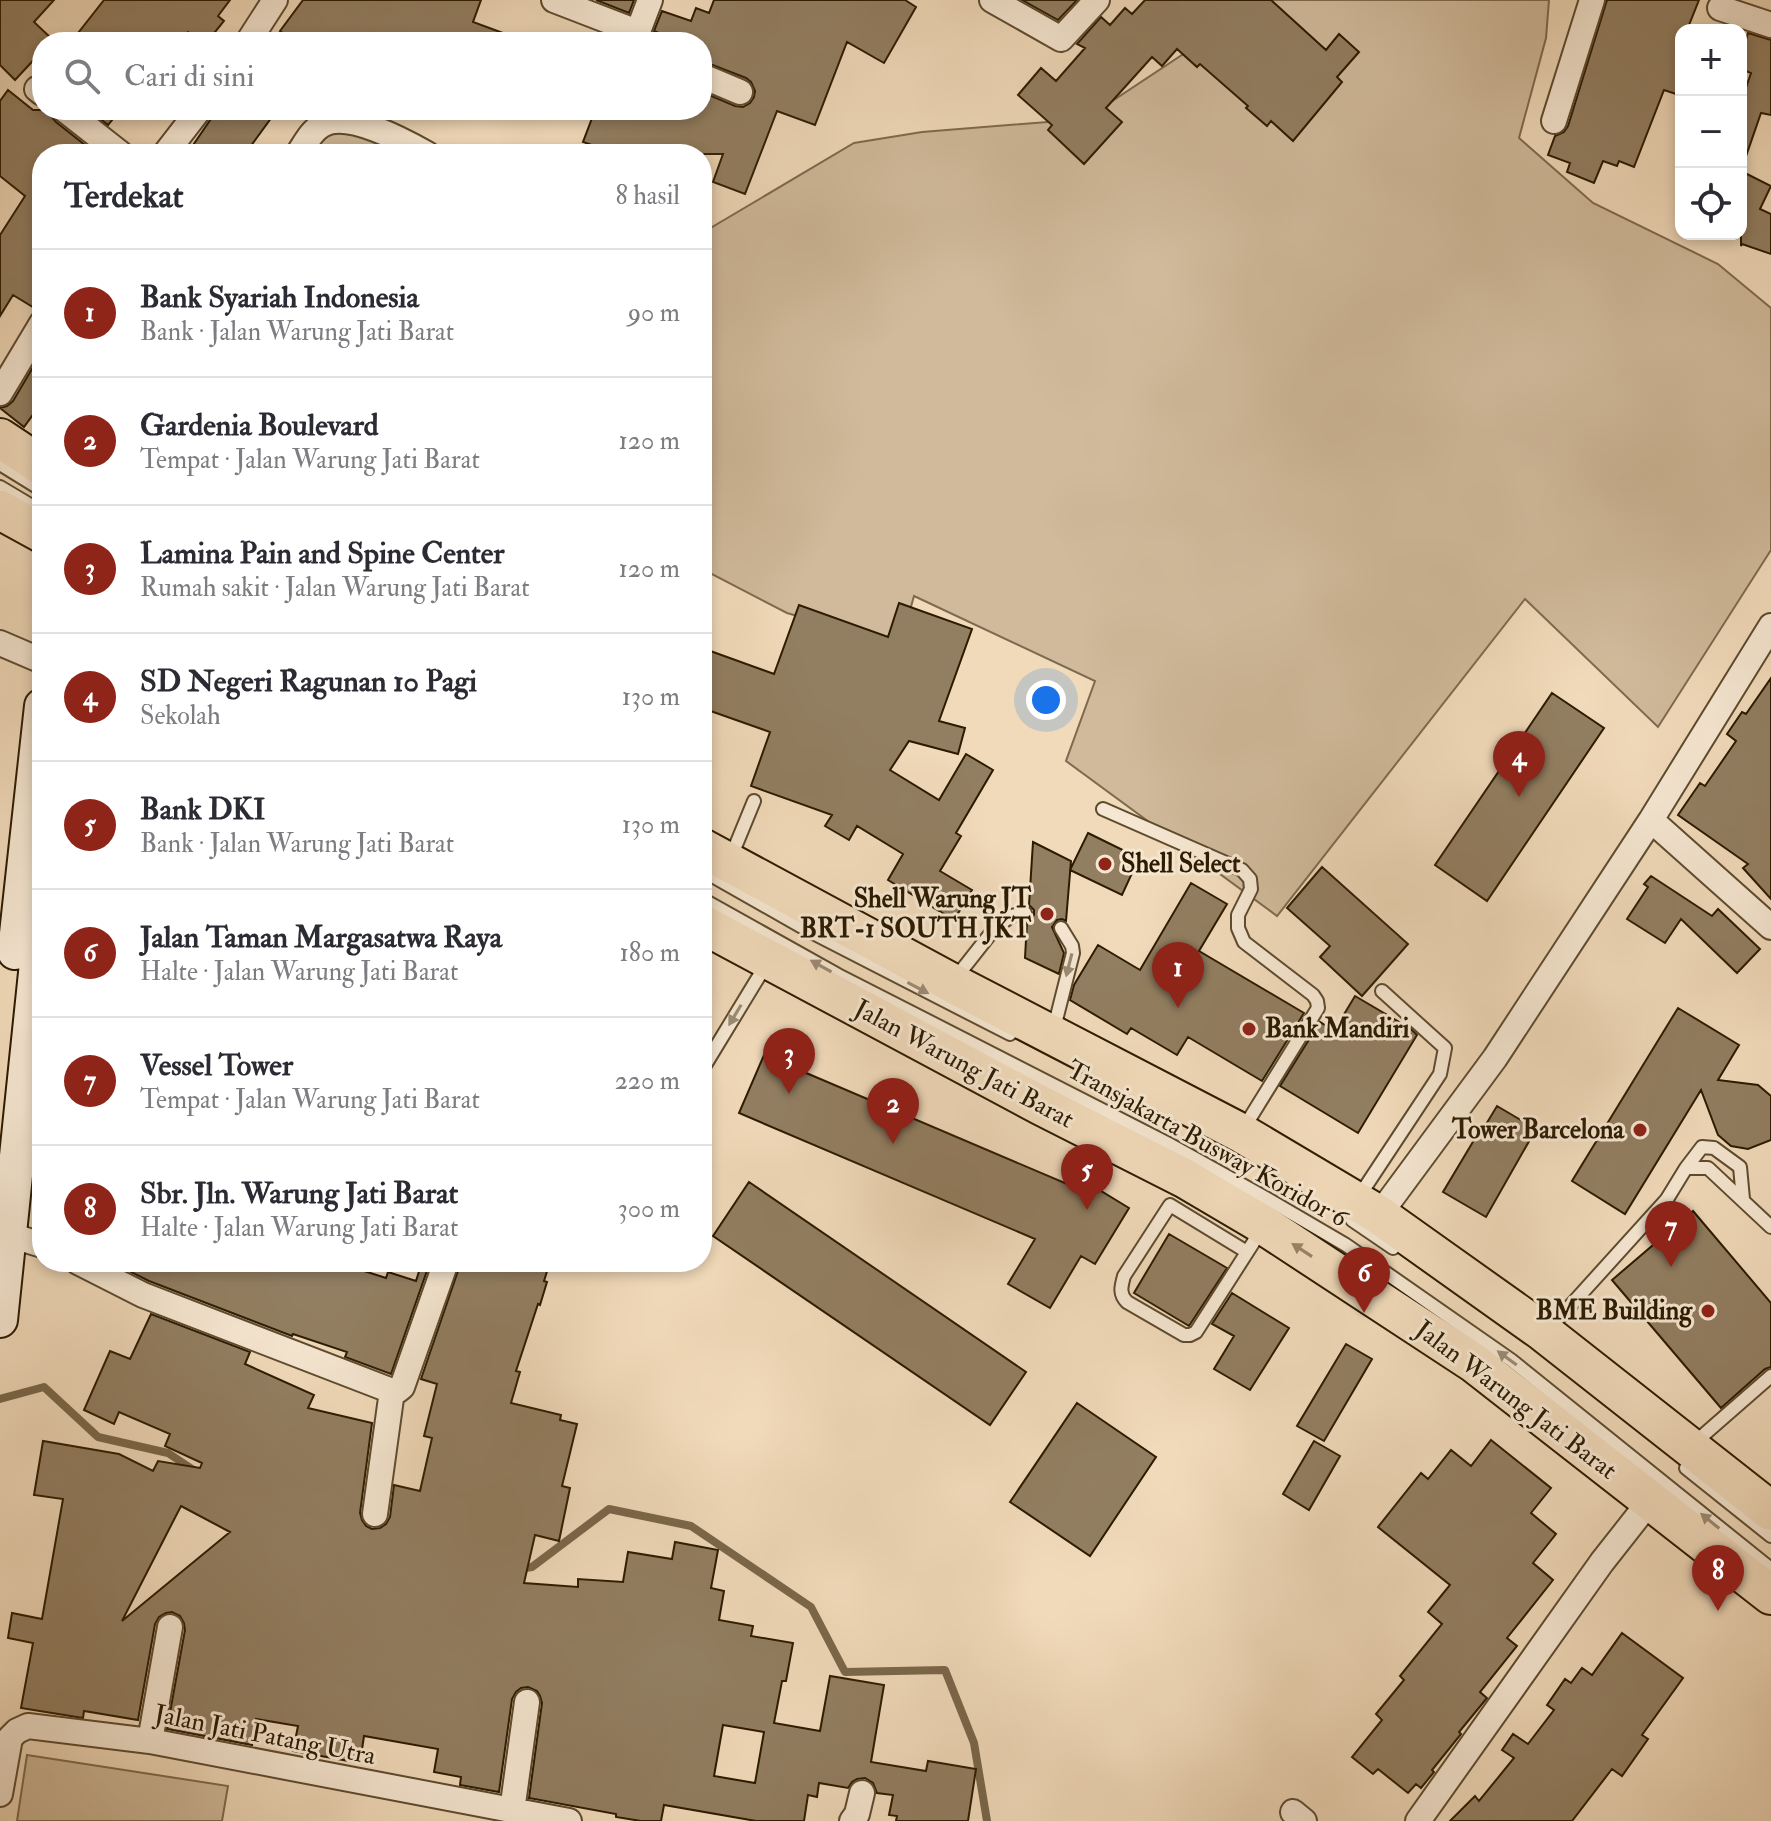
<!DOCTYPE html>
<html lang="id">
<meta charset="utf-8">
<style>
:root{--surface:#fff;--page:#f2f2f3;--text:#2b2b33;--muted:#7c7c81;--line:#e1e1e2;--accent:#8f2418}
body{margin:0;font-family:"IM FELL Double Pica",serif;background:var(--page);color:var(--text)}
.controls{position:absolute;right:24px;top:24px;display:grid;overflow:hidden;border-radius:16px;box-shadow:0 4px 12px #0003}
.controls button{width:72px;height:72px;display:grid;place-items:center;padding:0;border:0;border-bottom:2px solid var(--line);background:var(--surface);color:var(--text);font:40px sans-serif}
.you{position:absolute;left:1046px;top:700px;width:28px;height:28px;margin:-20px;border:6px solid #fff;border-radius:50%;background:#1a73e8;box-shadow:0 0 0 12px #1a73e833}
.badge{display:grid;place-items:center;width:52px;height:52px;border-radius:50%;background:var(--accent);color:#fff;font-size:26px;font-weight:700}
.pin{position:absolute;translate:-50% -66px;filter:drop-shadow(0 2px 4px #0008)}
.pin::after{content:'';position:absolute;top:42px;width:28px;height:24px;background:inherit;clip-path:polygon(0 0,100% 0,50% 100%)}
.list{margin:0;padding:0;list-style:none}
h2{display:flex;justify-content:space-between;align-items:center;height:104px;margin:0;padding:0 32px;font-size:34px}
h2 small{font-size:26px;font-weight:400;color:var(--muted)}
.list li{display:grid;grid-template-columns:52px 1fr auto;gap:24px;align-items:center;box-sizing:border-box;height:128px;padding:0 32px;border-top:2px solid var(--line)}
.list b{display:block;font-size:30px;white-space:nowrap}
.list p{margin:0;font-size:26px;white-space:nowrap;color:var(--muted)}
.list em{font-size:26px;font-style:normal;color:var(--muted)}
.icon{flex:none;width:44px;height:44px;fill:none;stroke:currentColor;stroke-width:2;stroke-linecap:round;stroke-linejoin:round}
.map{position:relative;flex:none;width:1771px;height:1821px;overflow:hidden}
.search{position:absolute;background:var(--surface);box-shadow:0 4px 12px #0003;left:32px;top:32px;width:680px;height:88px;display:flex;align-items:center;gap:20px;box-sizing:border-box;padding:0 28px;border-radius:32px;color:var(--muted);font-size:30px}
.panel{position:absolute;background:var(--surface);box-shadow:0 4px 12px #0003;left:32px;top:144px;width:680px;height:1128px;border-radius:32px}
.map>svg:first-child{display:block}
.green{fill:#d0ba9b;stroke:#7e6a4e;stroke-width:2}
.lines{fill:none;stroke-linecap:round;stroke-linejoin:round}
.stream{stroke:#7a674a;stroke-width:8}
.building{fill:#927e61;stroke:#2c1b01;stroke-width:2;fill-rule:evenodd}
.service-casing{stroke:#5d4b2f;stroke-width:16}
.minor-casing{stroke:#5d4b2f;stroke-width:28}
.secondary-casing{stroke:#2c1b01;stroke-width:38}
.primary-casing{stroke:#2c1b01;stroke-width:42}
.service{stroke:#f6e7d2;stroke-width:12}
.minor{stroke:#f6e7d2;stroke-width:24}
.secondary{stroke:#f6e7d2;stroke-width:34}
.primary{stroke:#f1daba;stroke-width:38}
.oneway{fill:#9b8b74}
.oneway2{fill:#988467}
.poi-dot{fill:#8f2418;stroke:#f6e7d2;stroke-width:3}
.labels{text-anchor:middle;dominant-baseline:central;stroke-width:6;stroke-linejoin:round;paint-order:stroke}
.poi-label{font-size:26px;font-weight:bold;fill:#2c1b01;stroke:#f6e7d2;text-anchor:end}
.street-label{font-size:26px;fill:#2c1b01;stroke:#f6e7d2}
</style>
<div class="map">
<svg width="1771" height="1821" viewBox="0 0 1771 1821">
<rect width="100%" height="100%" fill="#f1daba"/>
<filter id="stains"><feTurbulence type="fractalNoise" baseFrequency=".0025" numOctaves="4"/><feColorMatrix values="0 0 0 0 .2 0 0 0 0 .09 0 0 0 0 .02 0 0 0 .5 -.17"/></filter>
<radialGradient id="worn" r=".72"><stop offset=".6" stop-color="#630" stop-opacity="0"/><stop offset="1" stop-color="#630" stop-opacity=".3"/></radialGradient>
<!-- green -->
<path class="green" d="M1265,0H1549L1546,38L1519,138L1593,203L1718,264L1771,308V550L1658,727L1525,599L1277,916L1066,761L1095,681L914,596L900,646L787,613L702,569V233L854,143L922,132L1085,119Z
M317,110H335L422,154H296Z
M27,1755L228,1786L222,1821H17Z"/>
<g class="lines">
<!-- stream -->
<path class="stream" d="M0,1399L44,1387L98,1437L168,1453L195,1471
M519,1569L532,1567L609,1509L691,1526L811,1607L845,1672L945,1670L974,1743L987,1821"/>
</g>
<!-- building -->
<path class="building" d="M0,0H54L34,22L53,40L51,42H42V51L15,80L0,65Z
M104,0H230L218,16L224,21L207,42H201L188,32L179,42H71Z
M303,0H481L473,22L522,40L521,42H295L280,31Z
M596,0H634L629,13Z
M714,0H905L916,7L884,63L847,42L815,125L777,111L745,194L713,182L723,154H588L592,145L583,142L594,113L607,118L610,110H702V92L735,106L743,107L750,103L754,97L755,91L751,82L746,78L702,61V42H664L666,36L654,31L662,11L691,21L696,8L709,13Z
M1022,0H1077L1058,20Z
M1145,0H1271L1326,50L1339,34L1359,52L1337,77L1342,82L1293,141L1271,121L1267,126L1246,108L1248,106L1200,64L1197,67L1177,49L1162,66L1152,57L1106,108L1122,122L1084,164L1048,130L1052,125L1018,95L1041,68L1056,81L1085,48L1077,44L1101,17L1110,25L1125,8L1132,14Z
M1607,0H1699L1687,30H1681V80L1676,94L1664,90L1634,167L1619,161L1617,166L1603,161L1594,183L1567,172L1570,163L1548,155L1555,136L1564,132L1568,126Z
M1748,33L1771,40V115L1761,113L1744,162H1741V102L1751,73L1741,69V57Z
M8,90L33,110H50L51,116L56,122L90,149L86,154H42V308L36,309L13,295L0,316V235L25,196L0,176V101Z
M89,110H120L108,125Z
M217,110H277L245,154H187Z
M1741,171L1771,186L1760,209L1771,214V254L1742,244L1741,246Z
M42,352V424L32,416L24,427L0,408L7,406L13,401Z
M899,603L972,629L939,721L965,728L958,754L909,741L890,770L939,800L966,754L993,770L956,833L961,836L940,871L972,890L954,920L888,880L903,854L857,826L849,840L825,826L832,815L751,786L770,732L702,708V648L774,674L799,605L888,637Z
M1771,678V899L1743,868L1748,864L1678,815L1700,783L1705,786L1736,741L1727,734L1742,712L1746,714Z
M1552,693L1604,728L1487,901L1435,865Z
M1088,833L1139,858L1122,895L1070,870Z
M1033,842L1071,861L1066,921L1062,919L1057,920L1052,927L1064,953L1059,974L1025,958L1027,922L1034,915V910L1029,905Z
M1322,867L1408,944L1362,996L1320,957L1330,946L1287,908Z
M1651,876L1712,916L1718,909L1760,949L1737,973L1681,919L1665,943L1627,919L1648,887L1644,884Z
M1191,883L1227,904L1199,951L1304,1013L1262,1081L1188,1037L1177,1055L1131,1028L1127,1034L1070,1000L1074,985L1098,945L1140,970Z
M1355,996L1411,1029L1417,1035L1358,1133L1280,1086L1320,1022L1334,1031Z
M1678,1008L1739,1045L1718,1080L1758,1085L1771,1096V1140L1748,1149L1731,1146L1718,1135L1701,1090L1625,1214L1572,1181Z
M764,1055L1067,1184L1073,1174L1129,1208L1095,1264L1081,1256L1050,1308L1008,1284L1035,1239L739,1113Z
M1497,1106L1536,1129L1486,1217L1443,1192L1480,1130L1482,1131Z
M749,1182L1026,1372L990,1425L713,1236Z
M1693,1211L1771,1303V1367L1765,1369L1721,1408L1612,1280Z
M1169,1234L1227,1268L1189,1326L1134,1293Z
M134,1262H336L386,1278L388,1272L416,1281L422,1262H430L391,1374L345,1357L347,1352L293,1334L292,1336L149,1281L131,1272Z
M461,1262H550L544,1281L547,1282L540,1305L538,1304L516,1371L520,1372L511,1403L561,1415L560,1420L577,1424L562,1486L570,1488L559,1541L535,1535L524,1583L578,1587V1579L623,1582L628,1552L672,1559L675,1542L718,1550L711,1588L724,1591L719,1620L753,1626L751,1636L793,1643L786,1681H782L774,1723L820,1731L830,1676L884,1685L871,1762L926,1771L928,1761L976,1769L968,1821H896L897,1816L889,1815L893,1795L877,1793L873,1783L865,1778L857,1779L852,1782L848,1788L819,1783L817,1797L808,1795L804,1821H756L664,1805L661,1821H641L616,1817V1814L529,1798L542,1703L540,1696L537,1691L528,1687L521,1688L516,1692L512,1699L499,1792L460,1785L461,1777L434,1772L438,1749L364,1736L360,1763L293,1751L298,1726L256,1719L252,1745L167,1729L185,1630L184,1623L180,1616L172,1612L166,1613L159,1617L155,1624L138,1720L84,1711L83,1718L21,1708L33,1643L8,1638L12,1613L42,1619L63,1499L34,1495L43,1441L119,1454L153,1471L158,1461L200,1468L202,1463L165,1446L170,1434L119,1412L114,1424L84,1410L110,1351L130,1359L151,1314L250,1352L245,1364L314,1395L308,1408L372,1423L360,1513L362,1520L366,1526L372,1529L380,1528L386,1524L390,1517L394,1485L420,1491L432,1438L424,1436L437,1384L421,1379ZM181,1506L230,1532L122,1621ZM723,1725L764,1732L755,1783L714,1776Z
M1232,1293L1289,1328L1250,1390L1214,1369L1234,1336L1212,1324Z
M1346,1344L1372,1359L1324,1441L1297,1426Z
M1077,1403L1156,1457L1090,1556L1010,1502Z
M1491,1440L1551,1488L1531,1513L1556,1534L1533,1563L1553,1580L1507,1638L1517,1646L1480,1692L1487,1698L1459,1732L1461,1734L1432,1770L1434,1772L1421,1788L1416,1784L1408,1793L1378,1769L1373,1774L1352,1757L1382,1720L1376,1714L1404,1680L1400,1676L1442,1624L1428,1612L1450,1585L1378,1527L1421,1473L1428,1479L1451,1450L1471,1466Z
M1314,1441L1340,1456L1309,1510L1283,1494Z
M1622,1633L1683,1678L1642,1735L1648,1739L1622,1776L1612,1769L1572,1821H1450L1475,1796L1479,1801L1514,1758L1502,1750L1513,1734L1528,1744L1554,1710L1547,1705L1565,1679L1571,1683L1582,1668L1592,1675Z"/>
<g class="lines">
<!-- service casing -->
<g class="service-casing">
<path id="service" d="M0,464L42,490
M0,487L42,512
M1103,809L1242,870L1250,879L1251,889L1238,915V928L1244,942L1313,995L1317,1001L1318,1008L1242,1131
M731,857L754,801
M702,870L811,932L1010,1034
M702,899L838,975L1167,1143L1264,1197L1346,1245L1511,1360L1771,1569
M954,980L995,928L1011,916L1025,913
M1053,1032L1073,953L1072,946L1061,928
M702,1070L767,963
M1686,1168H1708L1771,1227
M1358,1198L1440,1074L1445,1048L1382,991
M1352,1220L1393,1248
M1247,1252L1170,1205L1124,1276C1121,1287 1119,1294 1127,1302L1184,1335H1190L1196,1332L1253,1243L1260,1228
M1545,1329L1562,1315L1667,1199L1686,1168L1702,1147L1714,1148L1740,1167L1743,1199
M1692,1445L1771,1376
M1686,1468L1771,1536"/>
</g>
<!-- minor casing -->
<g class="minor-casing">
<path id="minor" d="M554,0L637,32
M992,0L1061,39L1097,0
M1720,8L1771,25
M248,42L275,0
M634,42L650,0
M702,76L740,92
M37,89L42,93
M65,110L121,154
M1554,121L1592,0
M165,154L199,110
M298,154C305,144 311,131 322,125C347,110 404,141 427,154
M0,393L42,323
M0,643L42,661
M1651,820L1771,927
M1379,1215L1495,1058L1651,820L1771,626
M0,1232L42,1245
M78,1262L143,1295L392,1391H397L402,1387L446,1262
M375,1514L392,1391
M150,1741L170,1627
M0,1794L10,1738L17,1731L28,1726L150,1741L569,1821
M512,1811L527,1702
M1293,1812L1304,1821
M852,1821L857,1814L862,1793
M1418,1821L1602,1562L1650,1501"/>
</g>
<!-- secondary casing -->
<g class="secondary-casing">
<path id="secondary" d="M15,952L42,706
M0,1320L42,915"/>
</g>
<!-- primary casing -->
<g class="primary-casing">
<path id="primary" d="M0,438L42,466
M0,510L42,533
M702,848L952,983L1241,1133L1379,1215L1542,1331L1771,1511
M702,924L1040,1105L1184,1178L1262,1224L1474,1363L1771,1595"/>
</g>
<!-- service -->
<use href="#service" class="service"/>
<!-- minor -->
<use href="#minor" class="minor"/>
<!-- secondary -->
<use href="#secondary" class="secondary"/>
<!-- primary -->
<use href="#primary" class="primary"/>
</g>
<!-- one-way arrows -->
<defs><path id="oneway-solid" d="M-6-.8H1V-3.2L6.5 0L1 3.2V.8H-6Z" transform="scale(2)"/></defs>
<g class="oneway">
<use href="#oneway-solid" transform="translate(1069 965) rotate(104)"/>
<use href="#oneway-solid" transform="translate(821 966) rotate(-151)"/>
<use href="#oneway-solid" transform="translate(918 988) rotate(28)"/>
<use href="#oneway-solid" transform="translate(735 1015) rotate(121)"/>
<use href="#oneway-solid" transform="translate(1507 1358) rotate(-144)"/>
<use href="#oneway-solid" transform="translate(1710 1521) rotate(-141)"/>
</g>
<use class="oneway2" href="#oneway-solid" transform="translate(1302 1250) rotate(-147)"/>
<!-- markers -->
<g class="poi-dot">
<circle cx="1105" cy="864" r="8"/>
<circle cx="1047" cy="914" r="8"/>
<circle cx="1249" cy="1029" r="8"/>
<circle cx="1640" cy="1130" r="8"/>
<circle cx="1708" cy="1311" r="8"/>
</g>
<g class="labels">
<!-- poi labels -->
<g class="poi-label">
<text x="1121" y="864" text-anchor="start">Shell Select</text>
<text x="1031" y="899">Shell Warung JT<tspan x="1031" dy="30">BRT-1 SOUTH JKT</tspan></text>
<text x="1265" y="1029" text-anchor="start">Bank Mandiri</text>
<text x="1624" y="1130">Tower Barcelona</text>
<text x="1692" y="1311">BME Building</text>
</g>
<!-- street labels -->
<g class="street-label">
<text transform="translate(964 1064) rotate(28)">Jalan Warung Jati Barat</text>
<text transform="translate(1207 1144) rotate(29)">Transjakarta Busway Koridor 6</text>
<text transform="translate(1516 1400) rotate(37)">Jalan Warung Jati Barat</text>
<text transform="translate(265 1735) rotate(11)">Jalan Jati Patang Utra</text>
</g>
</g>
<rect width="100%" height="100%" filter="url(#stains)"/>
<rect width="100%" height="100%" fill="url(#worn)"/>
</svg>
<div class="controls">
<button>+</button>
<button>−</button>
<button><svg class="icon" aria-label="locate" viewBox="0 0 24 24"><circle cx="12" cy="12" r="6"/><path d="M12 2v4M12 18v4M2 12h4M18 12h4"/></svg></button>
</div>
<div class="you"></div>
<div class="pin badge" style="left:1178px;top:1008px">1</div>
<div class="pin badge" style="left:893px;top:1144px">2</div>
<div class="pin badge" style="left:789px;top:1094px">3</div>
<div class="pin badge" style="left:1519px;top:797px">4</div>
<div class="pin badge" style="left:1087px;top:1210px">5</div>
<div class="pin badge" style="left:1364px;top:1313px">6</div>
<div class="pin badge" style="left:1671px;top:1267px">7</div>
<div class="pin badge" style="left:1718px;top:1611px">8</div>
<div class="search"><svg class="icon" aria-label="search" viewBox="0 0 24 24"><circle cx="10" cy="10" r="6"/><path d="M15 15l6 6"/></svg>Cari di sini</div>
<section class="panel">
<h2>Terdekat<small>8 hasil</small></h2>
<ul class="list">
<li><span class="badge">1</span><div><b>Bank Syariah Indonesia</b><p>Bank · Jalan Warung Jati Barat</p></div><em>90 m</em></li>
<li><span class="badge">2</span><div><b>Gardenia Boulevard</b><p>Tempat · Jalan Warung Jati Barat</p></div><em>120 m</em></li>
<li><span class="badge">3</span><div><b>Lamina Pain and Spine Center</b><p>Rumah sakit · Jalan Warung Jati Barat</p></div><em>120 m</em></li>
<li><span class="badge">4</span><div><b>SD Negeri Ragunan 10 Pagi</b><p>Sekolah</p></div><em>130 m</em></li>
<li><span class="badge">5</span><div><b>Bank DKI</b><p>Bank · Jalan Warung Jati Barat</p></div><em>130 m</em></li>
<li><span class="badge">6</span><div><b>Jalan Taman Margasatwa Raya</b><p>Halte · Jalan Warung Jati Barat</p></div><em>180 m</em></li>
<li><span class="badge">7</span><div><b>Vessel Tower</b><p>Tempat · Jalan Warung Jati Barat</p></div><em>220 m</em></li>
<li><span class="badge">8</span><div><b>Sbr. Jln. Warung Jati Barat</b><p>Halte · Jalan Warung Jati Barat</p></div><em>300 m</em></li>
</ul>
</section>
</div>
